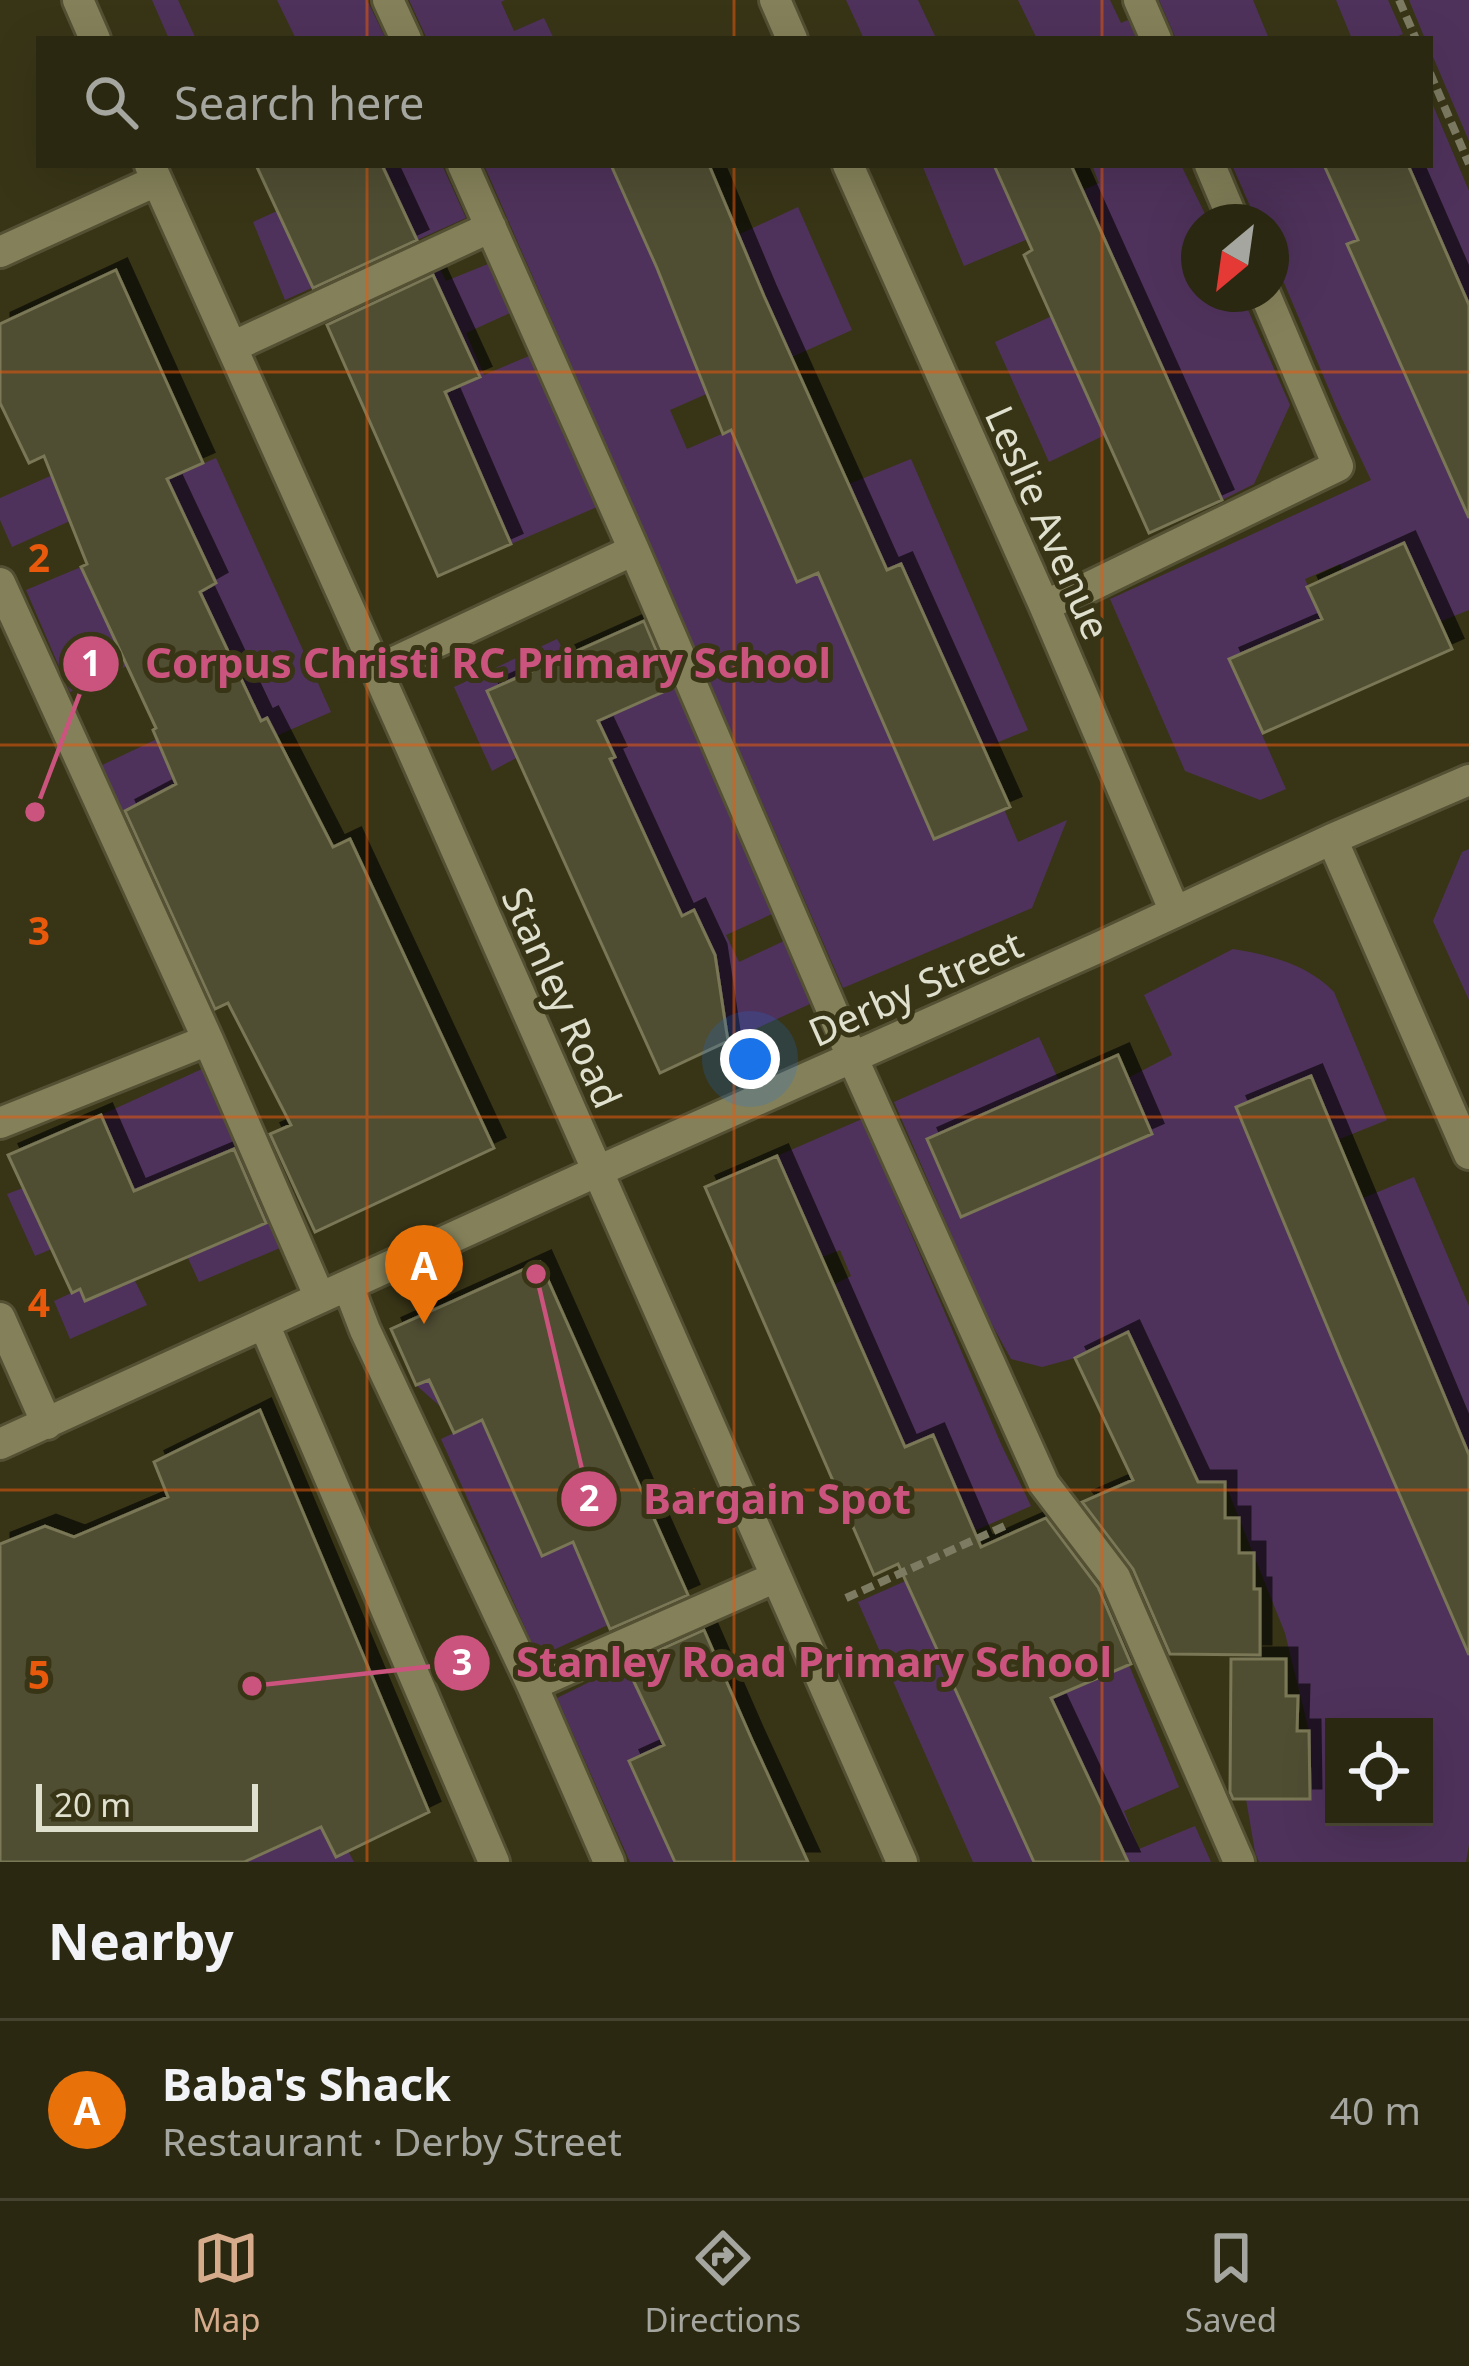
<!DOCTYPE html>
<meta charset="utf-8">
<style>
:root{--surface:#2a2811;--page:#36341f;--text:#f1f3f6;--muted:#a5a69f;--line:#464431;--accent:#d6ab8b}
body{margin:0;font-family:"Noto Sans",sans-serif;background:var(--page);color:var(--text)}
.controls{position:absolute;right:36px;bottom:36px;display:grid;overflow:hidden;border-radius:0px;box-shadow:0 12px 48px #0002}
.controls button{width:108px;height:108px;display:grid;place-items:center;padding:0;border:0;border-bottom:3px solid var(--line);background:var(--surface);color:var(--text);font:60px sans-serif}
.compass{position:absolute;left:1181px;top:204px;width:108px;height:108px;border-radius:50%;background:var(--surface);box-shadow:0 12px 48px #0002;rotate:209deg}
.scale{position:absolute;left:36px;bottom:30px;width:222px;box-sizing:border-box;padding-left:12px;border:6px solid #e0e0ce;border-top:0;font-size:33px;line-height:42px;white-space:nowrap;color:#e0e0ce;-webkit-text-stroke:9px #383517;paint-order:stroke}
.you{position:absolute;left:750px;top:1059px;width:42px;height:42px;margin:-30px;border:9px solid #fff;border-radius:50%;background:#1a73e8;box-shadow:0 0 0 18px #1a73e833}
.badge{display:grid;place-items:center;width:78px;height:78px;border-radius:50%;background:var(--accent);color:#fff;font-size:39px;font-weight:700}
.pin{position:absolute;translate:-50% -99px;filter:drop-shadow(0 3px 6px #0008)}
.pin::after{content:'';position:absolute;top:63px;width:42px;height:36px;background:inherit;clip-path:polygon(0 0,100% 0,50% 100%)}
.list{margin:0;padding:0;list-style:none}
h2{display:flex;justify-content:space-between;align-items:center;height:156px;margin:0;padding:0 48px;font-size:51px}
h2 small{font-size:39px;font-weight:400;color:var(--muted)}
.list li{display:grid;grid-template-columns:78px 1fr auto;gap:36px;align-items:center;box-sizing:border-box;height:180px;padding:0 48px;border-top:3px solid var(--line)}
.list b{display:block;font-size:45px;white-space:nowrap}
.list p{margin:0;font-size:39px;white-space:nowrap;color:var(--muted)}
.list em{font-size:39px;font-style:normal;color:var(--muted)}
.icon{flex:none;width:66px;height:66px;fill:none;stroke:currentColor;stroke-width:2;stroke-linecap:round;stroke-linejoin:round}
.map{position:relative;flex:none;width:1469px;height:1862px;overflow:hidden}
.search{position:absolute;background:var(--surface);box-shadow:0 12px 48px #0002;left:36px;right:36px;top:36px;height:132px;display:flex;align-items:center;gap:30px;box-sizing:border-box;padding:0 42px;border-radius:0px;color:var(--muted);font-size:45px}
.sheet{height:336px;background:var(--surface)}
nav{display:flex;justify-content:space-around;align-items:center;box-sizing:border-box;height:168px;border-top:3px solid var(--line);background:var(--surface);font-size:33px;color:var(--muted)}
nav a{display:grid;justify-items:center;gap:6px}
nav .on{color:var(--accent)}
.map>svg:first-child{display:block}
.green{fill:#4f325b;fill-rule:evenodd}
.building{fill:#504e30;stroke:#797757;stroke-width:3;filter:url(#shadow)}
.lines{fill:none;stroke-linecap:round;stroke-linejoin:round}
.minor-casing{stroke:#535034;stroke-width:36}
.path{stroke:#7d7b62;stroke-width:8;stroke-dasharray:12 6;stroke-linecap:butt}
.minor{stroke:#84815a;stroke-width:30}
.grid{fill:none;stroke:#e8590c;stroke-width:3;stroke-opacity:0.55}
.labels{text-anchor:middle;dominant-baseline:central;stroke-width:10;stroke-linejoin:round;paint-order:stroke}
.street-label{font-size:39px;fill:#e0e0ce;stroke:#383517}
.grid-label{font-size:39px;text-anchor:middle;font-weight:bold;fill:#e8590c;stroke:#383517;stroke-width:10;stroke-linejoin:round;paint-order:stroke}
.leader{fill:none;stroke:#cb547e;stroke-width:4.5}
.callout-dot{fill:#cb547e;stroke:#383517;stroke-width:4.5}
.mark-label{font-size:36px;text-anchor:middle;font-weight:bold;fill:#fff}
.callout-label{font-size:42px;text-anchor:middle;font-weight:bold;fill:#cb547e;stroke:#383517;stroke-width:10;stroke-linejoin:round;paint-order:stroke}
</style>
<div class="map">
<svg width="1469" height="1862" viewBox="0 0 1469 1862">
<defs>
<filter id="shadow"><feDropShadow dx="11" dy="-11" stdDeviation="0" flood-color="#0009"/></filter>
</defs>
<rect width="100%" height="100%" fill="#383517"/>
<!-- green -->
<path class="green" d="M152,0H178L196,39H169Z
M277,0H367L386,39H296Z
M409,0H505L501,2L514,31L544,18L554,39H427Z
M846,0H918L935,36L929,39H864Z
M1018,0H1110L1121,23L1128,20L1137,39H1037Z
M1159,0H1253L1269,39H1176Z
M1336,0H1388L1403,34L1391,39H1352Z
M1409,0H1469V141L1430,50V39H1425Z
M1430,98L1469,191V305L1427,210L1347,245L1431,434L1469,418V610L1439,622L1404,543L1343,570L1340,564L1305,579L1322,619L1229,660L1286,789L1260,800L1185,771L1110,599L1371,480L1336,406L1271,252V222H1257L1232,165H1324L1340,197L1408,165H1430Z
M382,165H442L466,218L417,240Z
M484,165H611L700,170L627,202L711,392L670,410L687,449L731,430L875,547L849,484L911,459L1028,730L984,748L901,564L884,721L934,838L1004,809L1018,842L1067,820L1032,908L843,988Z
M922,165H994L1019,219L1099,183L1092,165H1181L1209,222H1199V294H1241L1290,405L1254,484L1222,500L1096,222L1028,239L964,266Z
M798,207L852,330L792,357L738,235Z
M277,211L298,256L323,283L285,300L253,222Z
M488,264L510,313L466,333L484,375L529,356L597,507L511,544L398,289L440,269L446,281Z
M1052,316L1105,435L1049,462L995,342Z
M216,458L331,712L276,736L267,718L256,723L200,592L216,582L201,552L145,489Z
M78,464L70,521L12,547L0,520V498Z
M81,567L127,666L70,692L26,590Z
M557,639L567,656L648,698L675,687L772,914L726,935L739,962L784,941L810,1004L733,1039L691,947L707,939L695,910L679,917L607,760L614,756L583,685L560,659L488,690L518,757L492,771L454,687Z
M157,739L179,782L119,814L98,767Z
M1469,849V1000L1433,921L1462,852Z
M1233,949C1270,955 1308,965 1334,992L1387,1120L1337,1140L1311,1077L1237,1108L1337,1349L1413,1319L1361,1199L1414,1177L1469,1306V1844L1466,1862H1259L1255,1852L1246,1799H1309V1731L1285,1633L1225,1483L1161,1482L1075,1358L1042,1367L1011,1359L985,1312L894,1102L1039,1037L1059,1081L927,1139L962,1217L1151,1134L1128,1078L1172,1055L1144,995ZM1334,1727H1424V1817H1334Z
M202,1069L280,1248L199,1282L187,1256L247,1230L216,1156L53,1227L61,1245L35,1256L7,1194L23,1188L123,1167L101,1115Z
M862,1119L1001,1444L1031,1506L949,1542L933,1435L906,1446L833,1285L851,1276L840,1250L820,1258L777,1156Z
M134,1279L147,1305L70,1339L54,1301L80,1289L85,1300Z
M477,1358L573,1542L610,1624L538,1657L441,1439L494,1414L482,1387L441,1407L416,1385Z
M994,1542L1006,1569L1066,1544L1097,1589L1112,1626L1075,1643L1092,1681L1129,1665L1179,1787L1124,1811L1139,1849L1195,1826L1211,1862H1129L1118,1839L1067,1862H973L858,1602ZM989,1562L1095,1794L1020,1828L914,1597Z
M626,1664L664,1745L629,1761L642,1790L693,1862H630L557,1698Z
M321,1827L335,1856L348,1851L354,1862H244Z"/>
<!-- building -->
<path class="building" d="M256,165H382L417,240L313,288Z
M611,165H709L764,296L887,570L901,564L1010,807L934,839L818,573L797,582L731,430L723,434L657,268Z
M994,165H1071L1222,500L1149,533L1024,255L1032,250Z
M1324,165H1408L1469,305V518L1347,244L1358,240Z
M116,270L203,463L167,479L216,583L200,592L261,721L267,718L333,847L350,839L494,1148L315,1232L270,1134L291,1125L228,1003L215,1009L125,811L176,784L153,730L156,728L81,567L87,564L44,456L29,463L0,403V324Z
M433,275L480,377L445,392L511,544L438,576L327,325Z
M1404,543L1452,649L1263,733L1229,659L1322,619L1307,587Z
M644,621L672,688L598,721L615,757L610,759L682,916L694,910L715,955L728,1041L660,1073L487,691Z
M1118,1055L1152,1134L961,1217L927,1139Z
M1311,1076L1469,1455V1655L1342,1362L1236,1107Z
M101,1115L134,1191L234,1149L266,1223L85,1301L80,1289L72,1293L8,1155Z
M777,1156L905,1447L933,1435L981,1547L1046,1518L1098,1587L1131,1664L1051,1698L1128,1862H1034L898,1564L874,1575L705,1187Z
M540,1262L688,1595L610,1629L573,1542L542,1556L482,1420L454,1433L429,1380L416,1385L391,1329Z
M1128,1332L1198,1482H1225V1518H1239V1553H1254V1589H1260V1655L1170,1654L1133,1569L1082,1502L1133,1480L1075,1358Z
M260,1410L429,1812L336,1857L321,1827L244,1862H0V1544L45,1526L74,1537L168,1497L154,1462Z
M704,1630L752,1740L808,1862H675L629,1761L664,1745L626,1665Z
M1231,1659H1286V1696H1298L1297,1731H1309L1310,1799H1233L1230,1792Z"/>
<g class="lines">
<!-- minor casing -->
<g class="minor-casing">
<path id="minor" d="M78,0L95,39
M388,0L406,39
M775,0L792,39
M1139,0L1156,39
M150,165L406,736L902,1862
M463,165L634,550L853,1059L1044,1484L1115,1577L1239,1862
M848,165L1044,605L1175,912
M1210,165L1234,222
M0,252L156,181
M232,347L491,227
M0,583L208,1040L320,1298
M1044,605L1087,588L1338,466L1265,294
M377,670L634,550
M1332,839L1469,1154
M0,1123L208,1040
M348,1286L365,1330L532,1685L609,1862
M0,1318L47,1424
M264,1324L494,1862
M0,1444L598,1171L1102,946L1332,839L1469,780
M532,1685L776,1577"/>
</g>
<!-- path -->
<path class="path" d="M1399,0L1416,39
M1430,73L1469,164
M846,1598L1007,1525"/>
<!-- minor -->
<use href="#minor" class="minor"/>
</g>
<!-- grid -->
<path class="grid" d="M367,0V39M734,0V39M1102,0V39M367,165V1862M734,165V1862M1102,165V1862M0,372H1469M0,745H1469M0,1117H1469M0,1490H1469"/>
<g class="labels">
<!-- street labels -->
<g class="street-label">
<text transform="translate(1049 522) rotate(66)">Leslie Avenue</text>
<text transform="translate(915 987) rotate(-24)">Derby Street</text>
<text transform="translate(563 997) rotate(66)">Stanley Road</text>
</g>
</g>
<g class="grid-label">
<text x="39" y="572">2</text>
<text x="39" y="945">3</text>
<text x="39" y="1317">4</text>
<text x="39" y="1689">5</text>
</g>
<!-- callouts -->
<path class="leader" d="M35 812L91 664M536 1274L589 1499M252 1686L462 1663"/>
<g class="callout-dot">
<circle cx="35" cy="812" r="12"/>
<circle cx="536" cy="1274" r="12"/>
<circle cx="252" cy="1686" r="12"/>
<circle cx="91" cy="664" r="30"/>
<circle cx="589" cy="1499" r="30"/>
<circle cx="462" cy="1663" r="30"/>
</g>
<g class="mark-label">
<text x="91" y="676">1</text>
<text x="589" y="1511">2</text>
<text x="462" y="1675">3</text>
</g>
<g class="callout-label">
<text x="488" y="678">Corpus Christi RC Primary School</text>
<text x="777" y="1514">Bargain Spot</text>
<text x="814" y="1677">Stanley Road Primary School</text>
</g>
</svg>
<div class="controls">
<button><svg class="icon" aria-label="locate" viewBox="0 0 24 24"><circle cx="12" cy="12" r="6"/><path d="M12 2v4M12 18v4M2 12h4M18 12h4"/></svg></button>
</div>
<svg class="compass" viewBox="-18 -18 36 36"><path d="M0-13l5 13h-10z" fill="#e53935"/><path d="M0 13l5-13h-10z" fill="#a5a69f"/></svg>
<div class="scale">20 m</div>
<div class="you"></div>
<div class="pin badge" style="left:424px;top:1324px;background:#e8710a">A</div>
<div class="search"><svg class="icon" aria-label="search" viewBox="0 0 24 24"><circle cx="10" cy="10" r="6"/><path d="M15 15l6 6"/></svg>Search here</div>
</div>
<section class="sheet">
<h2>Nearby<small></small></h2>
<ul class="list">
<li><span class="badge" style="background:#e8710a">A</span><div><b>Baba's Shack</b><p>Restaurant · Derby Street</p></div><em>40 m</em></li>
</ul>
</section>
<nav>
<a class="on"><svg class="icon" aria-label="map" viewBox="0 0 24 24"><path d="M3 6l6-2 6 2 6-2v14l-6 2-6-2-6 2zM9 4v14M15 6v14"/></svg>Map</a>
<a><svg class="icon" aria-label="directions" viewBox="0 0 24 24"><path d="M12 3l9 9-9 9-9-9zM9 14v-3h6M13 9l2 2-2 2"/></svg>Directions</a>
<a><svg class="icon" aria-label="saved" viewBox="0 0 24 24"><path d="M7 4h10v16l-5-4-5 4z"/></svg>Saved</a>
</nav>
